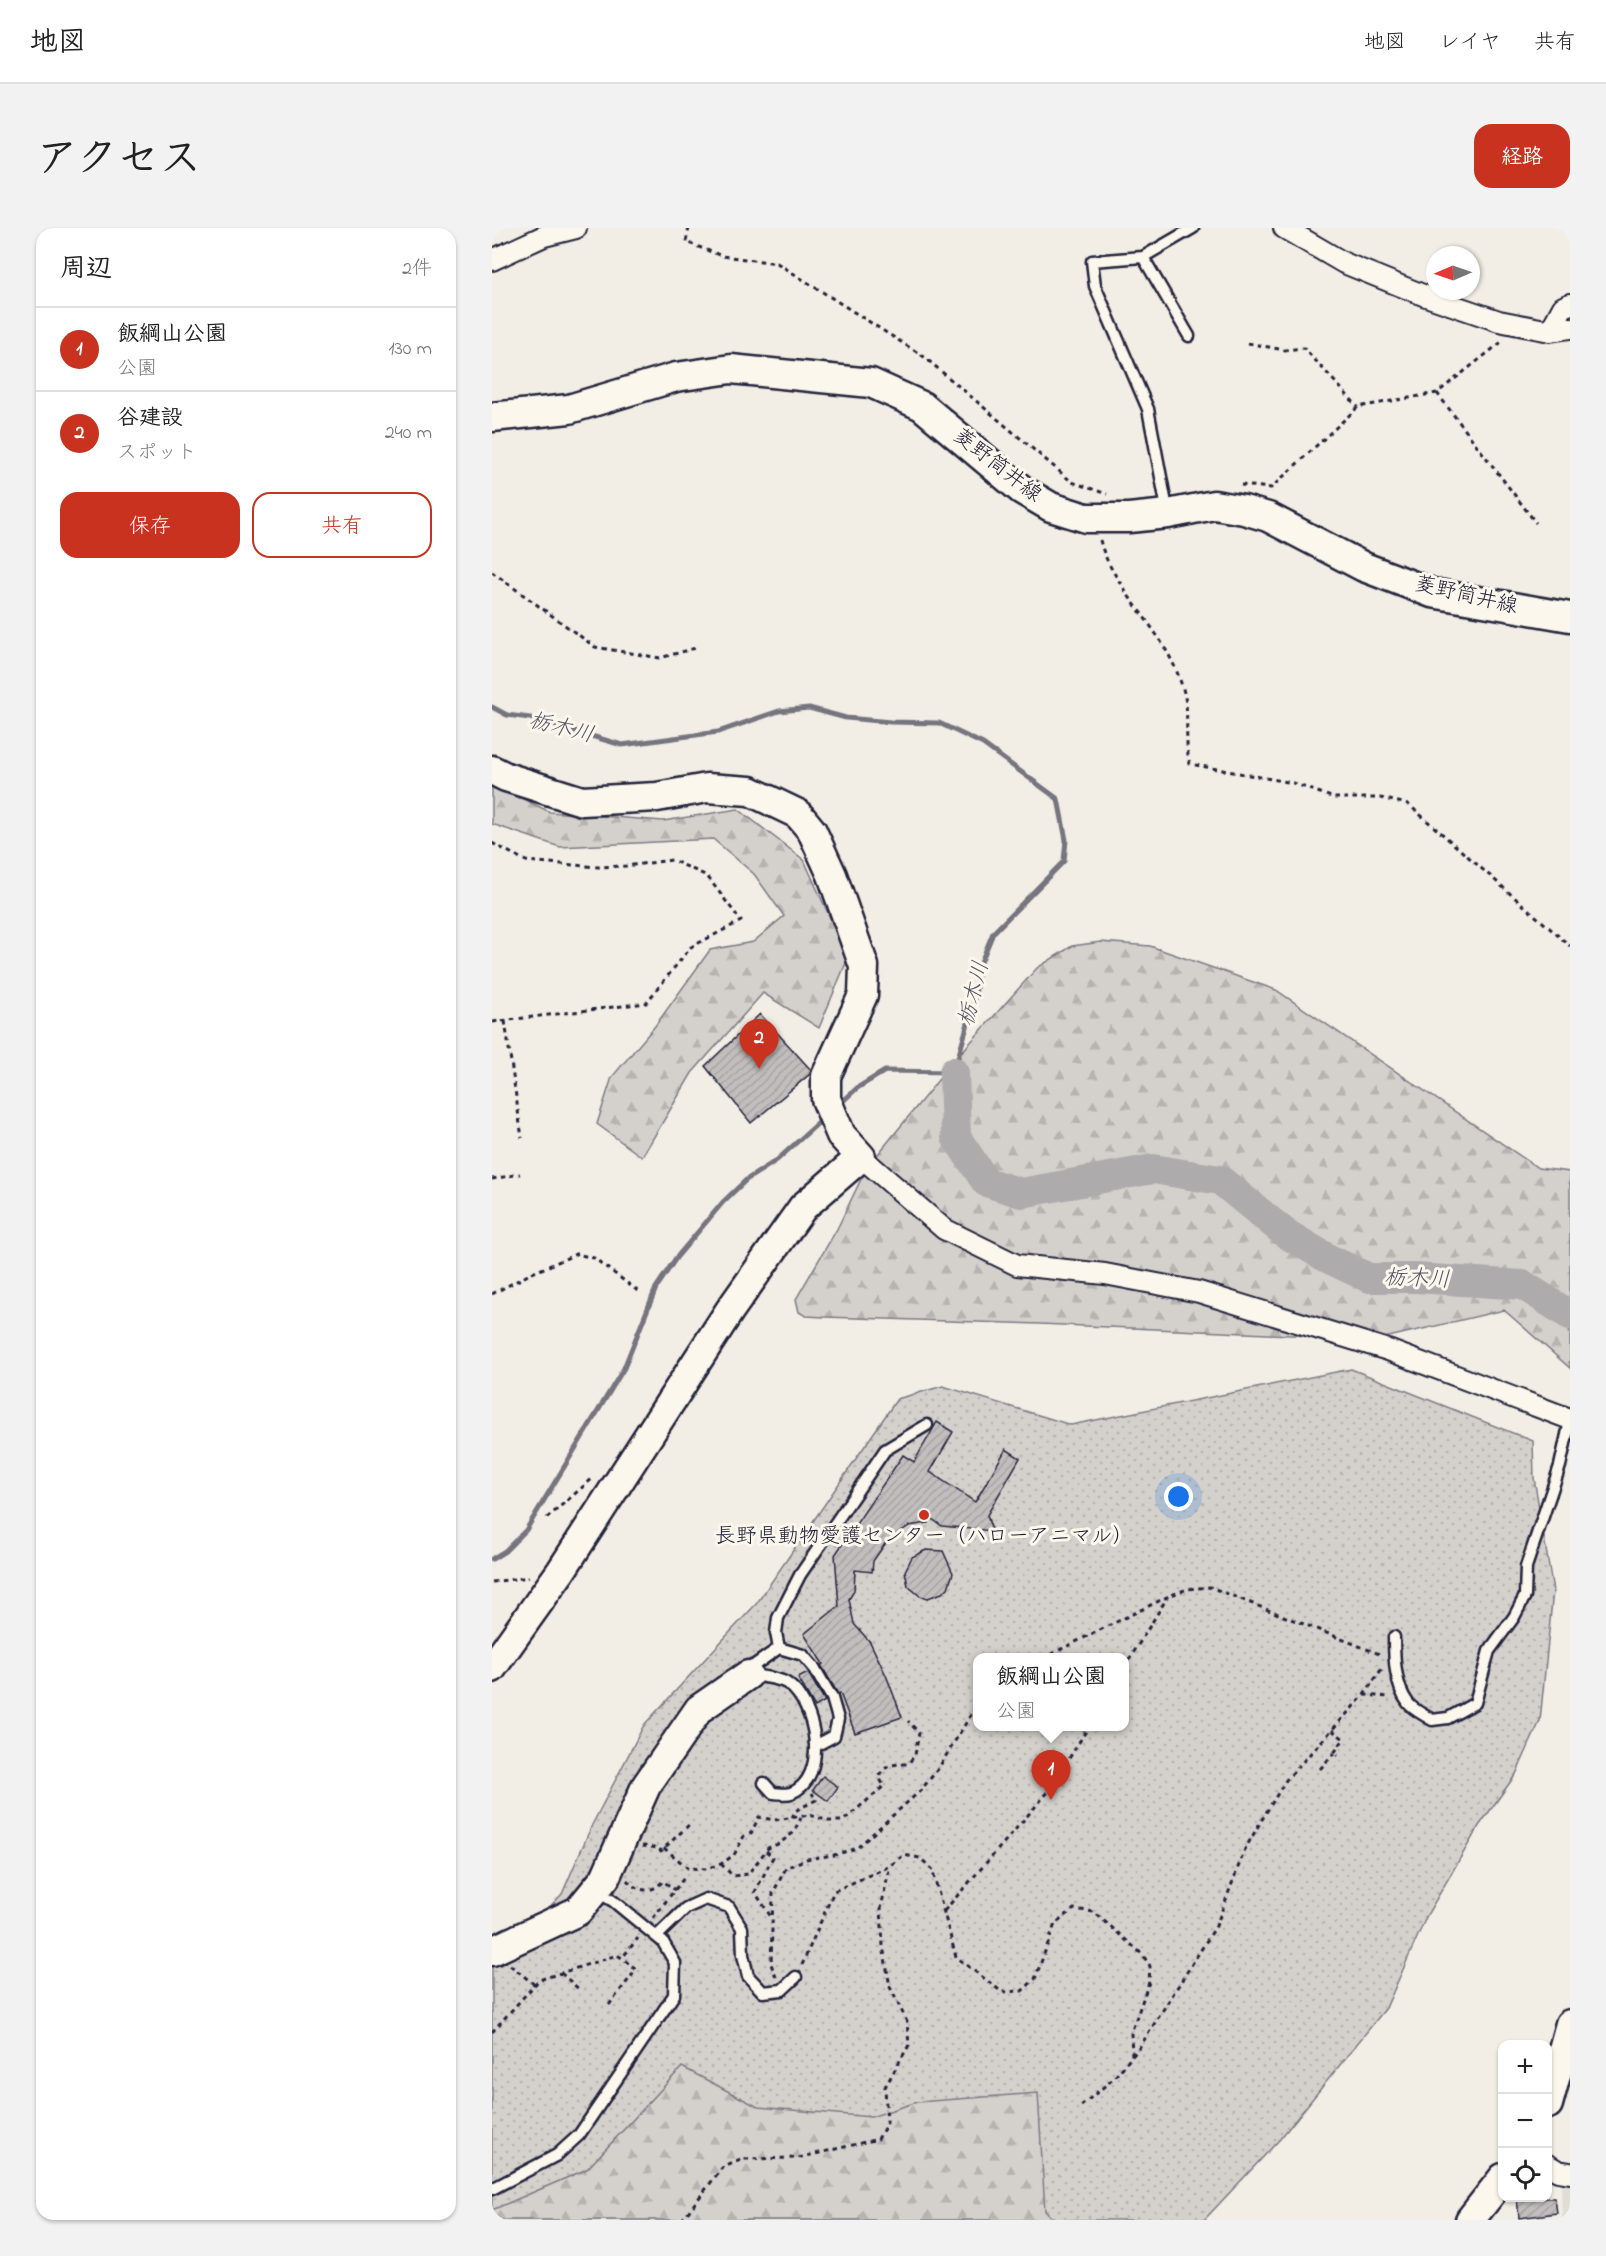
<!DOCTYPE html>
<html lang="ja">
<meta charset="utf-8">
<style>
:root{--surface:#fff;--page:#f2f2f2;--text:#222;--muted:#767676;--line:#e0e0e0;--accent:#c8321e}
body{margin:0;font-family:"Indie Flower","Klee One",sans-serif;background:var(--page);color:var(--text)}
.controls{position:absolute;right:18px;bottom:18px;display:grid;overflow:hidden;border-radius:12px;box-shadow:0 2px 4px #0004}
.controls button{width:54px;height:54px;display:grid;place-items:center;padding:0;border:0;border-bottom:2px solid var(--line);background:var(--surface);color:var(--text);font:30px sans-serif}
.compass{position:absolute;left:934px;top:18px;width:54px;height:54px;border-radius:50%;background:var(--surface);box-shadow:0 2px 4px #0004;rotate:268deg}
.you{position:absolute;left:687px;top:1269px;width:21px;height:21px;margin:-15px;border:4px solid #fff;border-radius:50%;background:#1a73e8;box-shadow:0 0 0 9px #1a73e833}
.badge{display:grid;place-items:center;width:39px;height:39px;border-radius:50%;background:var(--accent);color:#fff;font-size:20px;font-weight:700}
.pin{position:absolute;translate:-50% -50px;filter:drop-shadow(0 2px 3px #0008)}
.pin::after{content:'';position:absolute;top:32px;width:21px;height:18px;background:inherit;clip-path:polygon(0 0,100% 0,50% 100%)}
.popup{position:absolute;left:481px;top:1425px;width:156px;height:78px;box-sizing:border-box;display:grid;place-content:center;border-radius:12px;background:var(--surface);filter:drop-shadow(0 2px 4px #0005);font-size:20px;white-space:nowrap;color:var(--muted)}
.popup b{font-size:22px;color:var(--text)}
.popup::after{content:'';position:absolute;left:50%;top:100%;margin-left:-12px;border:12px solid transparent;border-top-color:var(--surface)}
.list{margin:0;padding:0;list-style:none}
h2{display:flex;justify-content:space-between;align-items:center;height:78px;margin:0;padding:0 24px;font-size:26px}
h2 small{font-size:20px;font-weight:400;color:var(--muted)}
.list li{display:grid;grid-template-columns:39px 1fr auto;gap:18px;align-items:center;box-sizing:border-box;height:84px;padding:0 24px;border-top:2px solid var(--line)}
.list b{display:block;font-size:22px;white-space:nowrap}
.list p{margin:0;font-size:20px;white-space:nowrap;color:var(--muted)}
.list em{font-size:20px;font-style:normal;color:var(--muted)}
.actions{display:flex;gap:12px;padding:18px 24px}
.actions a{flex:1;padding:14px 0;border:2px solid var(--accent);border-radius:18px;text-align:center;font-size:21px;color:var(--accent)}
.actions .main{background:var(--accent);color:#fff}
.icon{flex:none;width:33px;height:33px;fill:none;stroke:currentColor;stroke-width:2;stroke-linecap:round;stroke-linejoin:round}
.map{position:relative;flex:none;width:1078px;height:1992px;overflow:hidden;border-radius:18px}
header{display:flex;align-items:center;gap:36px;box-sizing:border-box;height:84px;padding:0 30px;background:var(--surface);border-bottom:2px solid var(--line)}
header strong{font-size:28px}
nav{display:flex;gap:33px;margin-inline-start:auto;font-size:21px}
.intro{display:flex;align-items:center;justify-content:space-between;box-sizing:border-box;height:144px;padding:0 36px}
h1{margin:0;font-size:42px}
.button{padding:15px 27px;border-radius:18px;background:var(--accent);color:#fff;font-size:21px;font-weight:700}
main{display:flex;gap:36px;padding:0 36px}
aside{flex:1;background:var(--surface);border-radius:18px;box-shadow:0 2px 4px #0004}
.map>svg:first-child{display:block}
.built{fill:#e0dcd6}
.grass{fill:url(#grass-dots);stroke:#7b7a84;stroke-width:1.5;fill-rule:evenodd}
.forest{fill:url(#forest-firs);stroke:#7b7a84;stroke-width:1.5}
.lines{fill:none;stroke-linecap:round;stroke-linejoin:round}
.stream{stroke:#76747f;stroke-width:5}
.river{stroke:#aeabad;stroke-width:30}
.building{fill:url(#building-hatch);stroke:#22223b;stroke-width:1.5}
.lane-casing{stroke:#22223b;stroke-width:15}
.street-casing{stroke:#22223b;stroke-width:24}
.secondary-casing{stroke:#22223b;stroke-width:33}
.path{stroke:#22223b;stroke-width:3;stroke-dasharray:4.5 4.5;stroke-linecap:butt}
.lane{stroke:#fbf7ec;stroke-width:10}
.street{stroke:#fbf7ec;stroke-width:20}
.secondary{stroke:#fbf7ec;stroke-width:28}
.poi-dot{fill:#c8321e;stroke:#fbf7ec;stroke-width:2}
.labels{text-anchor:middle;dominant-baseline:central;stroke-width:6;stroke-linejoin:round;paint-order:stroke}
.street-label{font-size:21px;fill:#22223b;stroke:#fbf7ec}
.poi-label{font-size:21px;fill:#22223b;stroke:#fbf7ec}
.water-label{font-size:22px;font-style:italic;fill:#535263;stroke:#fbf7ec}
</style>
<header>
<strong>地図</strong>
<nav><a>地図</a><a>レイヤ</a><a>共有</a></nav>
</header>
<div class="intro"><h1>アクセス</h1><a class="button">経路</a></div>
<main>
<aside>
<h2>周辺<small>2件</small></h2>
<ul class="list">
<li><span class="badge">1</span><div><b>飯綱山公園</b><p>公園</p></div><em>130 m</em></li>
<li><span class="badge">2</span><div><b>谷建設</b><p>スポット</p></div><em>240 m</em></li>
</ul>
<div class="actions"><a class="main">保存</a><a>共有</a></div>
</aside>
<div class="map">
<svg width="1078" height="1992" viewBox="0 0 1078 1992">
<defs>
<pattern id="grass-dots" width="8" height="8" patternUnits="userSpaceOnUse" patternTransform="scale(1.5)"><rect width="8" height="8" fill="#d4d1cc"/><path d="M2 2h.1M6 6h.1" fill="none" stroke="#b6b3b0" stroke-width="1.8" stroke-linecap="round"/></pattern>
<pattern id="forest-firs" width="22" height="20" patternUnits="userSpaceOnUse" patternTransform="scale(1.5)"><rect width="22" height="20" fill="#d4d1cc"/><path d="M5 1l3.5 6h-7zM16 11l3.5 6h-7z" fill="#b6b3b0"/></pattern>
<pattern id="building-hatch" width="6" height="6" patternUnits="userSpaceOnUse" patternTransform="scale(1.5)"><rect width="6" height="6" fill="#c2bebe"/><path d="M-1 1l2-2M0 6l6-6M5 7l2-2" fill="none" stroke="#a6a3a4"/></pattern>
</defs>
<rect width="100%" height="100%" fill="#f2eee5"/>
<filter id="ink" filterUnits="userSpaceOnUse"><feTurbulence type="fractalNoise" baseFrequency=".0167" numOctaves="2"/><feDisplacementMap in="SourceGraphic" scale="12" xChannelSelector="R" yChannelSelector="G"/><feConvolveMatrix kernelMatrix="1 2 1 2 8 2 1 2 1" color-interpolation-filters="sRGB"/></filter>
<g filter="url(#ink)">
<!-- built -->
<path class="built" d="M1069,1947L1078,1949V1992H1070Z"/>
<!-- grass -->
<path class="grass" d="M859,1141L1041,1213L1042,1250L1061,1363L1048,1493L1024,1546L987,1598L935,1687L894,1780L788,1911L712,1992H0V1712L44,1693L70,1666L100,1597L152,1497L265,1375L405,1171L451,1158L579,1197ZM486,1430H632V1498H486Z"/>
<!-- forest -->
<path class="forest" d="M0,556L58,584L171,593L246,581L312,632L356,730L327,800L271,765L200,845L150,929L105,896L120,849L163,798L218,722L261,714L292,688L262,646L221,611L68,619L0,596Z
M609,714L658,718L784,762L1046,940L1078,944V1140L1012,1082L888,1111L548,1096L332,1089L314,1088L307,1084L304,1071L345,1001L374,941L460,835L545,740L580,718Z
M190,1839L266,1879L379,1889L425,1874L546,1865L553,1983L562,1992H0V1982L95,1941Z"/>
<g class="lines">
<!-- stream -->
<path class="stream" d="M0,479L15,487L38,490L130,517L226,504L287,483L317,480L354,490L399,494L447,495L491,516L566,571L574,612L572,633L501,705L487,739L482,774L462,844L393,843L365,860L347,877
M0,1331L13,1323L34,1302L132,1140L164,1060L184,1030L231,974L254,952L285,932L333,889"/>
<!-- river -->
<path class="river" d="M462,844L464,909L494,954L529,965L661,941L728,952L793,1005L835,1030L877,1050H924L1031,1057L1078,1087"/>
</g>
<!-- building -->
<path class="building" d="M268,786L319,842L318,846L259,895L213,838Z
M445,1194L461,1204L438,1244L483,1274L514,1221L528,1230L495,1287L500,1303L450,1298L430,1284L436,1295L417,1298L395,1313L381,1333L380,1344L363,1342L362,1363L357,1371L362,1396L378,1414L394,1447L410,1489L363,1505L348,1465L346,1466L329,1437L331,1436L312,1406L347,1378L343,1327L411,1227L422,1234Z
M434,1322L451,1323L461,1345L456,1360L450,1365L436,1370L428,1368L416,1358L413,1343L420,1329Z
M316,1445L333,1473L323,1479L306,1450Z
M331,1548L346,1559L336,1573L321,1562Z
M1025,1970H1063L1065,1985L1027,1990Z"/>
<g class="lines">
<!-- lane casing -->
<g class="lane-casing">
<path id="lane" d="M651,29L697,108
M676,286L656,181L603,58L600,33L651,29L701,0
M902,1409C902,1430 903,1458 916,1475C921,1482 933,1487 940,1492L956,1490L983,1475L997,1423L1022,1389L1033,1368L1034,1339L1068,1238L1078,1193
M287,1420L311,1427L323,1441L340,1470L346,1491L342,1508L325,1517
M272,1555L281,1565C286,1565 294,1567 299,1565C338,1549 324,1476 296,1456C286,1449 268,1449 256,1447L264,1436L287,1420L284,1405L286,1390L308,1347L393,1222L435,1197
M165,1708L194,1680L214,1671L237,1679L250,1700L251,1727L256,1748L271,1764L290,1762L304,1749
M0,1961L65,1927L87,1907L182,1767L183,1735L171,1714L121,1673L104,1663"/>
</g>
<!-- street casing -->
<g class="street-casing">
<path id="street" d="M792,0L852,35L931,67L1007,93L1058,103L1078,100
M0,32L52,8L84,0
M1058,103L1071,79L1078,76
M369,929L452,1001L525,1037L613,1046L707,1064L896,1122L1078,1191
M1056,1937L1066,1943L1078,1945"/>
</g>
<!-- secondary casing -->
<g class="secondary-casing">
<path id="secondary" d="M0,189L77,181L184,149L239,141L379,155L430,178L530,262L559,279L594,290H637L676,286L722,277L752,282L776,289L872,339L940,365L1078,389
M0,542L14,549L90,573L165,569L215,560L258,563L306,586L320,603L340,647L372,738L371,767L334,848V871L349,907L369,929L311,979L238,1082L69,1343L0,1440
M0,1723L86,1683L113,1650L154,1558L207,1481L256,1447
M1056,1876L1078,1796
M978,1992L1011,1950"/>
</g>
<!-- path -->
<path class="path" d="M197,0L194,14L230,28L285,35L431,128L580,254L615,266
M756,115L792,122L812,120L866,179
M945,165L1044,295
M749,257L779,260L866,179L945,165L1012,112
M608,312C613,334 626,351 638,370C658,397 680,425 690,458C699,483 691,511 698,536L801,555L842,570H888L916,576L1078,718
M0,344L103,419L168,430L207,419
M0,615L34,633L106,639L134,638L180,632L215,648L249,693L199,719L154,775L0,794
M13,793L30,910
M0,951L28,946
M0,1066L38,1046L84,1026L102,1030L147,1064
M55,1290L101,1250
M0,1354L37,1349
M551,1430L677,1368L695,1361L718,1359L890,1427
M632,1440L675,1370
M872,1467L897,1469
M840,1502L852,1511L842,1525L846,1528
M828,1541L842,1525
M300,1590L303,1583L324,1572L320,1565
M150,1618L166,1620L169,1623L199,1595
M172,1620L196,1640L213,1641L229,1636L242,1627L252,1608L259,1605L267,1589L282,1592L318,1587L336,1593H351L392,1558L387,1549C393,1536 402,1536 416,1536L423,1527L427,1505L416,1493
M274,1623L281,1629L263,1664L279,1689
M229,1636L241,1648L256,1646L276,1620L288,1615L301,1605L309,1590
M135,1652C145,1664 160,1666 171,1653L183,1662
M452,1683L557,1563L597,1498
M161,1690L192,1650
M18,1737L43,1757
M310,1737L342,1663L398,1638L412,1627L428,1630L440,1641L464,1729L510,1764L530,1763L543,1751L563,1696L582,1681L602,1684L650,1726L658,1738L657,1754L639,1805L640,1828
M69,1745L89,1763
M284,1749L279,1736L281,1665L294,1640L314,1631L342,1627L365,1620L429,1562L446,1541L486,1475
M117,1777L144,1742L130,1730
M0,1804L47,1752L125,1727L130,1730L146,1710
M589,1878L621,1851L647,1820L724,1698L753,1621L772,1588L794,1552L872,1467L891,1439
M190,1992L230,1940L251,1931L306,1930L386,1911L395,1895L393,1859L417,1817L415,1794L398,1759L391,1718L389,1680L398,1638"/>
<!-- lane -->
<use href="#lane" class="lane"/>
<!-- street -->
<use href="#street" class="street"/>
<!-- secondary -->
<use href="#secondary" class="secondary"/>
</g>
</g>
<!-- markers -->
<circle class="poi-dot" cx="432" cy="1287" r="6"/>
<g class="labels">
<!-- street labels -->
<g class="street-label">
<text transform="translate(505 238) rotate(38)">菱野筒井線</text>
<text transform="translate(974 368) rotate(13)">菱野筒井線</text>
</g>
<!-- poi labels -->
<g class="poi-label">
<text x="432" y="1309">長野県動物愛護センター（ハローアニマル）</text>
</g>
<!-- water labels -->
<g class="water-label">
<text transform="translate(69 501) rotate(14)">栃木川</text>
<text transform="translate(483 766) rotate(-76)">栃木川</text>
<text transform="translate(925 1052) rotate(2)">栃木川</text>
</g>
</g>
</svg>
<div class="controls">
<button>+</button>
<button>−</button>
<button><svg class="icon" aria-label="locate" viewBox="0 0 24 24"><circle cx="12" cy="12" r="6"/><path d="M12 2v4M12 18v4M2 12h4M18 12h4"/></svg></button>
</div>
<svg class="compass" viewBox="-18 -18 36 36"><path d="M0-13l5 13h-10z" fill="#e53935"/><path d="M0 13l5-13h-10z" fill="#767676"/></svg>
<div class="you"></div>
<div class="pin badge" style="left:559px;top:1572px">1</div>
<div class="popup"><b>飯綱山公園</b>公園</div>
<div class="pin badge" style="left:267px;top:841px">2</div>
</div>
</main>
